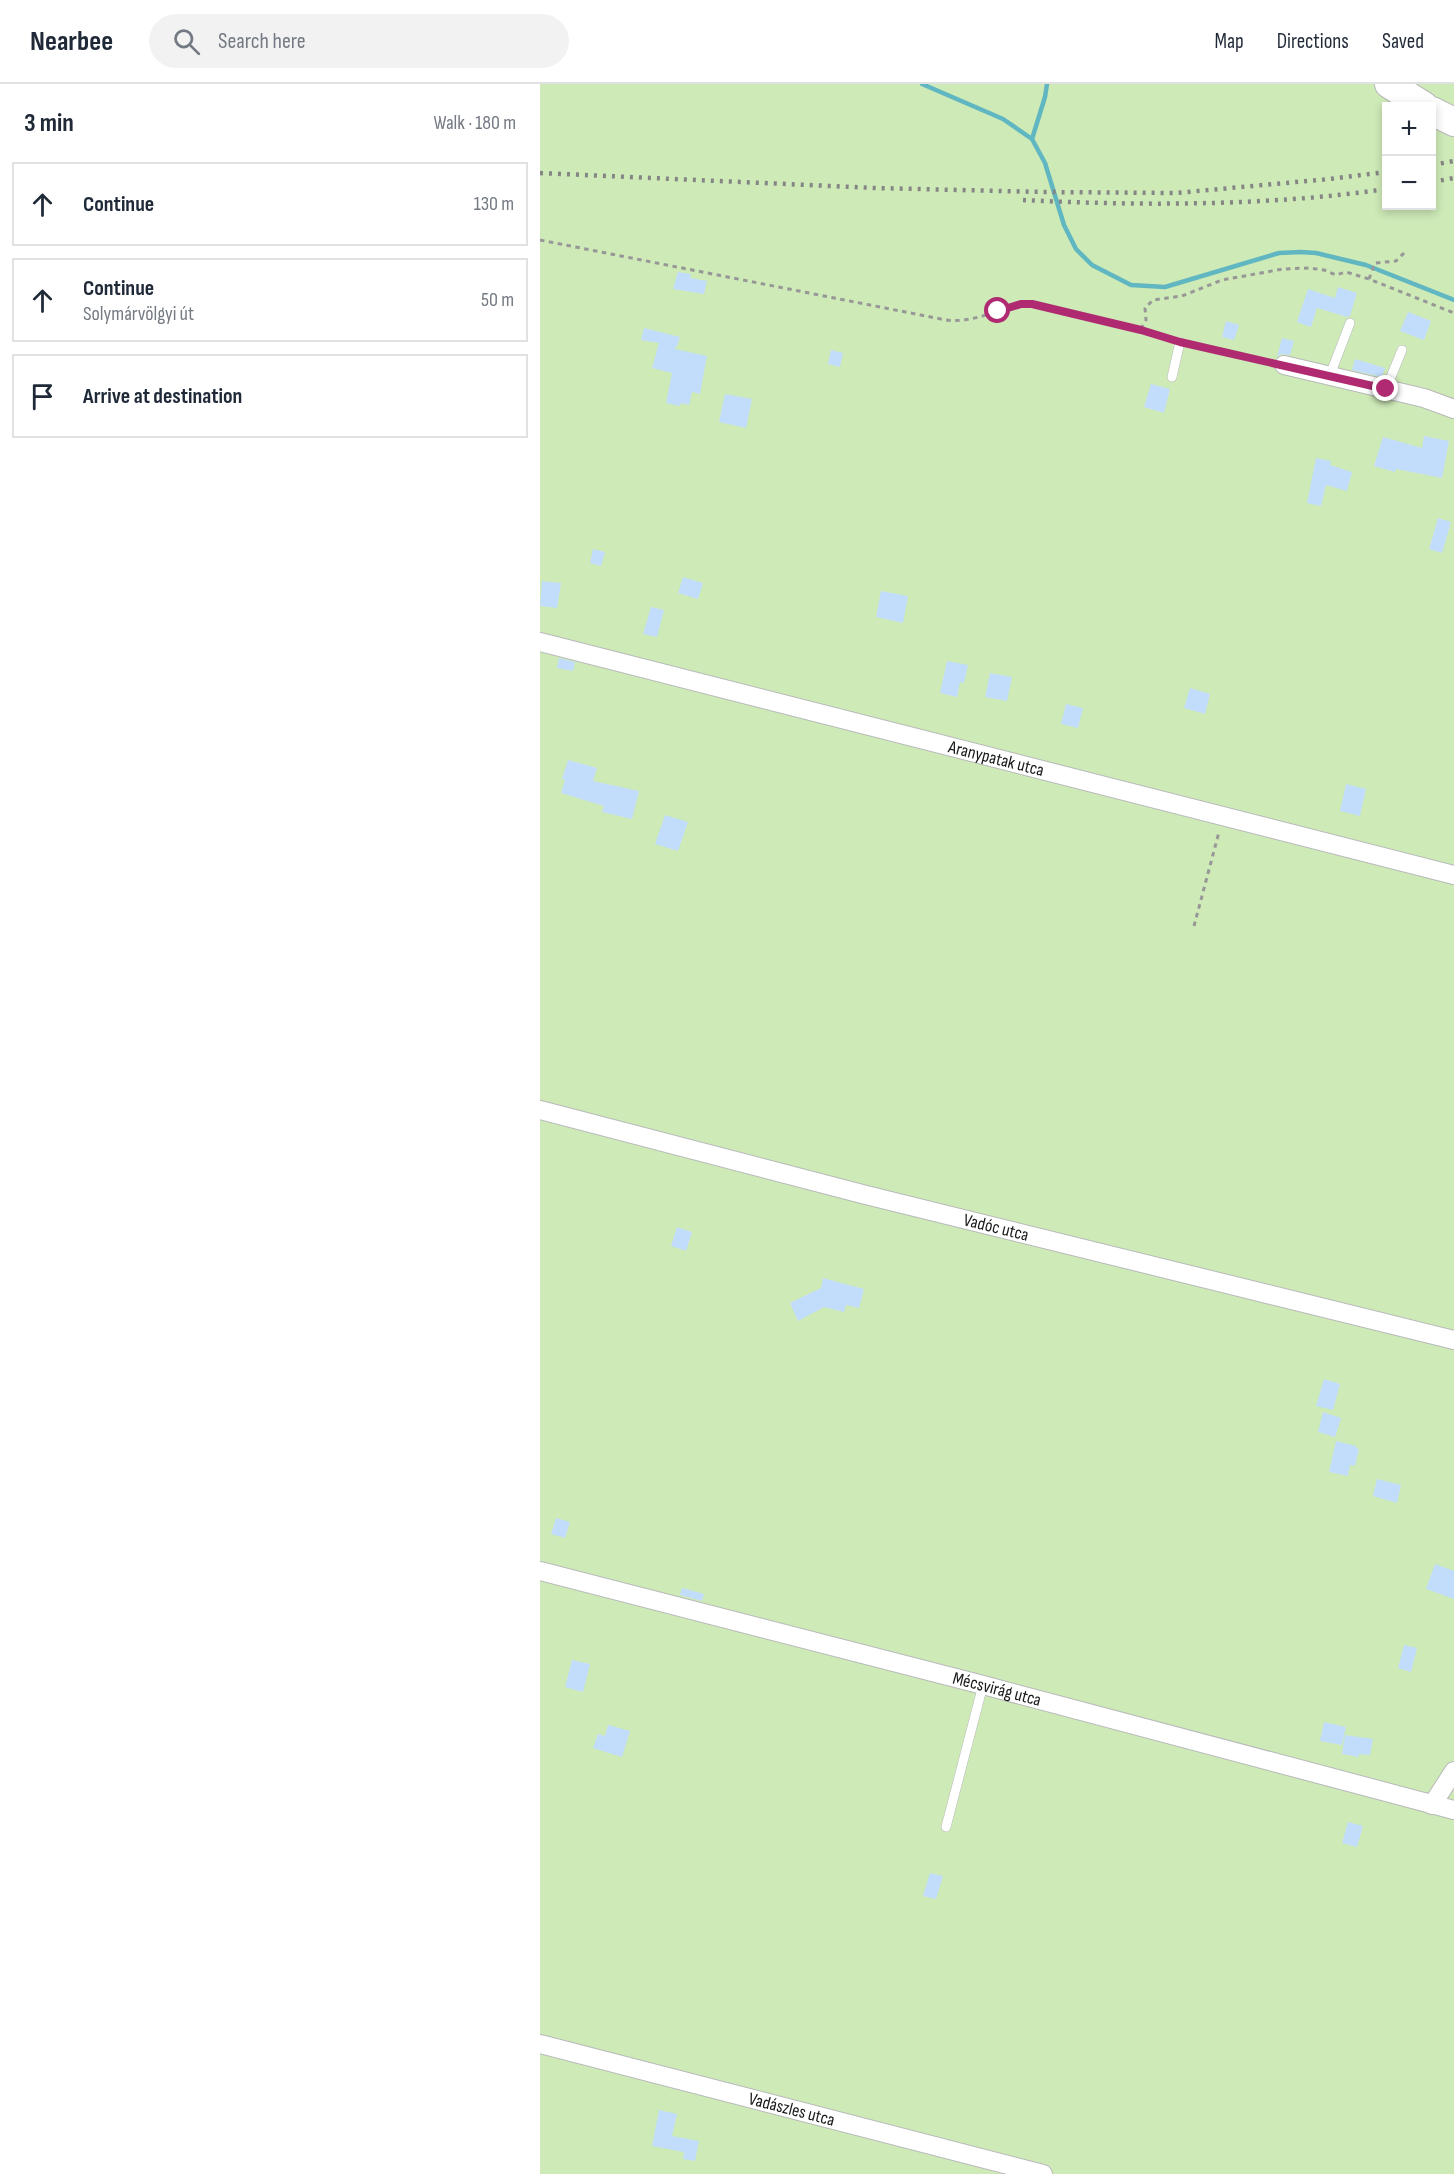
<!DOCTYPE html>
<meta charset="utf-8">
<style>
:root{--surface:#fff;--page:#f2f2f3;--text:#1f2937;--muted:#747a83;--line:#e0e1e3}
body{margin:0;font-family:"Sofia Sans Condensed",sans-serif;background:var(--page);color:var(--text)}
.controls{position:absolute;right:18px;top:18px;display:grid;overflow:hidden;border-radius:0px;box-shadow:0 3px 9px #0003}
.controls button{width:54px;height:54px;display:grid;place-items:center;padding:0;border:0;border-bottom:2px solid var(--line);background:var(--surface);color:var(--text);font:30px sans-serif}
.stop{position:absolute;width:18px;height:18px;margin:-14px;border:4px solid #af2a71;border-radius:50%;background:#fff}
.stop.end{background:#af2a71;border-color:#fff;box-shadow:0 2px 6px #0008}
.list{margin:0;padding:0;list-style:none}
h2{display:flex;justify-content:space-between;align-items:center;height:78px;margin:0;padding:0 24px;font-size:26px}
h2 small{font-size:20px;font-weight:400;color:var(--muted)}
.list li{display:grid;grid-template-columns:39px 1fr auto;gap:18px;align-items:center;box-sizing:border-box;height:84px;margin:0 12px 12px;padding:0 12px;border:2px solid var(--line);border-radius:0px}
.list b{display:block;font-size:22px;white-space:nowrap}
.list p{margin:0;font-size:20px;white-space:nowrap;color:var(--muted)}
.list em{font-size:20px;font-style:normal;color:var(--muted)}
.icon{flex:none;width:33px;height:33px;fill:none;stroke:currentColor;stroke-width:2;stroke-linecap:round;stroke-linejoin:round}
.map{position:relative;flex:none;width:914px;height:2090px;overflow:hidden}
header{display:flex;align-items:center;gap:36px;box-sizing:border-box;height:84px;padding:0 30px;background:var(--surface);border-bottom:2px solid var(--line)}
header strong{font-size:28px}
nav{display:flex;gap:33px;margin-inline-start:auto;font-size:21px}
.search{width:420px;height:54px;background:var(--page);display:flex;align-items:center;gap:15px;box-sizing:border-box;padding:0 21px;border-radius:33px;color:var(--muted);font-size:22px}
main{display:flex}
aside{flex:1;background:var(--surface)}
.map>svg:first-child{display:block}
.green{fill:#ceeab7;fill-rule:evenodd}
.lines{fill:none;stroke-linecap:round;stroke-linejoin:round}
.stream{stroke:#61b7c1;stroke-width:4.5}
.building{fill:#c2ddfb}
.lane-casing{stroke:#b8b9ba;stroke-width:10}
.street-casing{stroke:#b8b9ba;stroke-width:20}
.primary-casing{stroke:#b8b9ba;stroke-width:30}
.path{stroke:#979798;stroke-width:3;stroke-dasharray:4.5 4.5;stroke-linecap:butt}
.lane{stroke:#fff;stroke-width:9}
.street{stroke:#fff;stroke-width:18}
.primary{stroke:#fff;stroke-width:28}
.rail{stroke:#858586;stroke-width:4.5;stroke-dasharray:3 6;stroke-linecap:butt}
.route{stroke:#af2a71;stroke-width:8}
.labels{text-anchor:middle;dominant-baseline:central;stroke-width:4.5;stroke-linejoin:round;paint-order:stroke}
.street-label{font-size:18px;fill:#19191a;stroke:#fff}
</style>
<header>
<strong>Nearbee</strong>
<div class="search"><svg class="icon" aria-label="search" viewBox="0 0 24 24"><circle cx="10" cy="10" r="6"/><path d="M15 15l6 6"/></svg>Search here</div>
<nav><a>Map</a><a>Directions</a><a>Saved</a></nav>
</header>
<main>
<aside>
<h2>3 min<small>Walk · 180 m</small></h2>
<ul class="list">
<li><svg class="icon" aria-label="ahead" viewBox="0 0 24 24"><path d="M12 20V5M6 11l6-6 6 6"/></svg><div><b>Continue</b></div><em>130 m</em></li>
<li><svg class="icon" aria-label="ahead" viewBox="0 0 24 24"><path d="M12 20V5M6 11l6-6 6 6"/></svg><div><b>Continue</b><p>Solymárvölgyi út</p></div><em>50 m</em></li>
<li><svg class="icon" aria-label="arrive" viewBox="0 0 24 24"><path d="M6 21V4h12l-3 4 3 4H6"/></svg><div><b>Arrive at destination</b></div></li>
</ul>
</aside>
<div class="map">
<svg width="914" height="2090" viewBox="0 0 914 2090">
<rect width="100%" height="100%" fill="#f5f6f7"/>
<!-- green -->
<path class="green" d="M0,0H914V2090H0ZM846,22H892V122H846Z"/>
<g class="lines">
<!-- stream -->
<path class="stream" d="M382,0L463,35L492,55L505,79L524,141L536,165L552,181L591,201L625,203L739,169L761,168L776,169L826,181L914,216
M492,55L505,13L507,0"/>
</g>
<!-- building -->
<path class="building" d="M138,188L151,190L150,194L167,197L164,210L133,205Z
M798,203L817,209L810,232L807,233L777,224L771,243L757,238L768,205L795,214Z
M868,228L891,237L884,256L860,247Z
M686,237L699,241L694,256L682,253Z
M104,244L140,253L137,263H135V265L167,272L160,310L152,308L149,321L141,319L140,322L126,319L132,289L112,284L119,259L101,256Z
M742,254L754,257L750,271L741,270L737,273Z
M291,266L303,269L300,283L288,280Z
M815,275L845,284L842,293L812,286Z
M611,300L630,305L624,329L604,323Z
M185,310L212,315L206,344L179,338Z
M884,352L909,357L902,394L856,385L855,388L834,382L843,353L882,364Z
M776,374L791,377L790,381L812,388L807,407L786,401L781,422L767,419Z
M898,434L911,438L902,469L889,465Z
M53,465L65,468L61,482L50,479Z
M143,493L163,499L158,515L138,509Z
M2,497L21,499L17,524L0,522Z
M341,507L368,512L363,539L336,533Z
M111,523L124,526L117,553L103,550Z
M19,574L35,578L33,587L17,584Z
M407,577L428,581L424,599L420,598L417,613L400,609Z
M450,589L472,593L467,617L445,613Z
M650,604L670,610L665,630L644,624Z
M526,620L543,624L538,644L521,640Z
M28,676L57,684L53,697L99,707L92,735L62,728L64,722L21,709L25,696L22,695Z
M806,700L826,705L820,732L800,727Z
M125,731L148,738L138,767L115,760Z
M137,1143L152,1148L146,1167L131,1162Z
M283,1194L324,1205L319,1224L306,1221L304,1228L284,1223L258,1237L250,1219L281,1204Z
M784,1295L800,1300L793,1326L776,1322Z
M783,1328L801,1334L795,1353L778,1348Z
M796,1357L816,1362V1364L819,1365L815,1382L810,1381L808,1392L789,1388Z
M837,1395L861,1401L857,1419L833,1412Z
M16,1434L30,1438L25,1454L11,1450Z
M895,1480L914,1487V1515L886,1505Z
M142,1504L164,1510L162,1517L140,1511Z
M864,1561L877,1564L871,1588L858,1584Z
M32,1576L50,1580L43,1608L25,1603Z
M784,1638L806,1643L802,1661L780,1657Z
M68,1641L90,1647L82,1673L53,1664L58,1650L65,1652Z
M805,1651L833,1655L830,1671L819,1670V1673L802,1670Z
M808,1738L823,1742L817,1763L802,1759Z
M390,1789L403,1792L396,1815L383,1812Z
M119,2026L137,2030L132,2052L159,2057L155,2077L143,2075L144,2068L112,2062Z"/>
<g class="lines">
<!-- lane casing -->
<g class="lane-casing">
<path id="lane" d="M790,291L810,239
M632,293L640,258
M846,305L862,266
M406,1743L443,1601"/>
</g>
<!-- street casing -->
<g class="street-casing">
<g id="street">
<path d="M744,281L884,314L914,325"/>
<path id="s1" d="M0,558L914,791"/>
<path id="s2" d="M0,1026L326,1111L914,1256"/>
<path id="s3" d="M0,1487L443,1601L914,1726"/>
<path d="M892,1721L914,1687"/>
<path id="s4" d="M0,1960L503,2090"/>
</g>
</g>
<!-- primary casing -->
<g class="primary-casing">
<path id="primary" d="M849,0L884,22
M892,27L914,38"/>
</g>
<!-- path -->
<path class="path" d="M0,156L406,236C437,240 462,221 493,220L628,254
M829,195L835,179L856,177L865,168
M601,245L606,236L605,224L613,216L642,212L682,196L743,185L769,184L784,186L796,191L806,188L829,195L914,229
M652,261L728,277
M654,842L679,748"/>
<!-- lane -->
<use href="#lane" class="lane"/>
<!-- street -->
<use href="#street" class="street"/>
<!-- primary -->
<use href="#primary" class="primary"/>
<!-- rail -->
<path class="rail" d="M892,81L914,77
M0,89L335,104L503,108L636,109L789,95L846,88
M892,98L914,94
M483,116C600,122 731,122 846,105"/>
</g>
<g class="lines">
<!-- route -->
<path class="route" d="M458,227L481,220H492L601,246L640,258L846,305"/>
</g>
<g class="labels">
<!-- street labels -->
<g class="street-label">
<text stroke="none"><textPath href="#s1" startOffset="471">Aranypatak utca</textPath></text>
<text stroke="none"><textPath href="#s2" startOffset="471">Vadóc utca</textPath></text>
<text stroke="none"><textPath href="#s3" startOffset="472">Mécsvirág utca</textPath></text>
<text stroke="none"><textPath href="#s4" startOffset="260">Vadászles utca</textPath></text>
</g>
</g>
</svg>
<div class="controls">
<button>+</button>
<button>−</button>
</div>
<div class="stop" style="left:458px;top:227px"></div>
<div class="stop end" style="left:846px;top:305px"></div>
</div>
</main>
